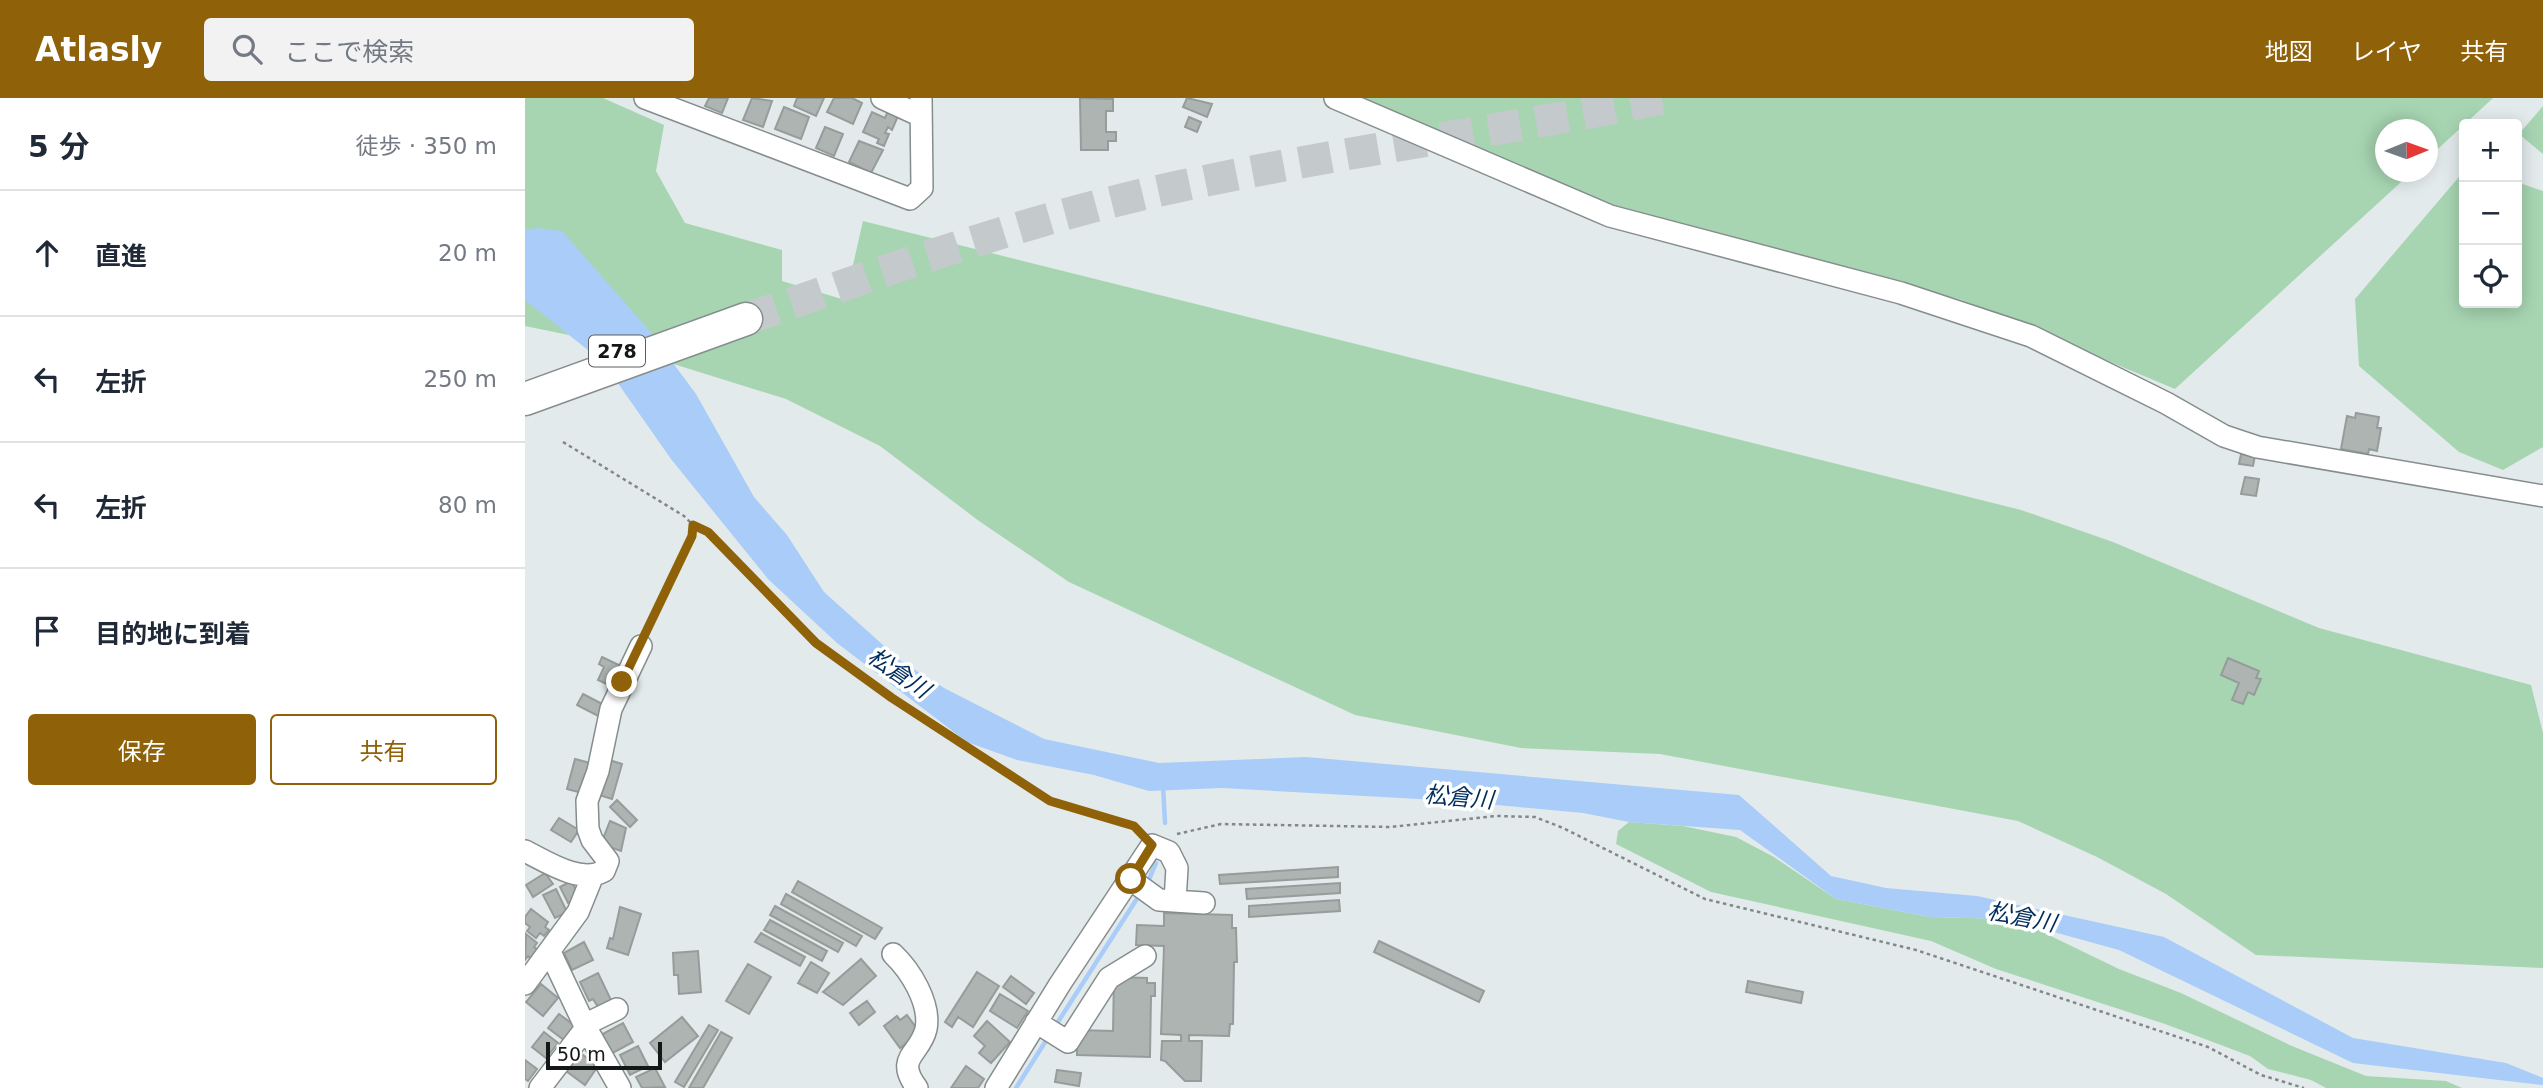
<!DOCTYPE html>
<html lang="ja">
<meta charset="utf-8">
<style>
:root{--surface:#fff;--page:#f2f2f3;--text:#1f2937;--muted:#747a83;--line:#e0e1e3;--accent:#8f6109}
body{margin:0;font-family:"DejaVu Sans","Noto Sans JP",sans-serif;background:var(--page);color:var(--text)}
.controls{position:absolute;right:21px;top:21px;display:grid;overflow:hidden;border-radius:7px;box-shadow:0 4px 18px #0003}
.controls button{width:63px;height:63px;display:grid;place-items:center;padding:0;border:0;border-bottom:2px solid var(--line);background:var(--surface);color:var(--text);font:35px sans-serif}
.compass{position:absolute;left:1850px;top:21px;width:63px;height:63px;border-radius:50%;background:var(--surface);box-shadow:0 4px 18px #0003;rotate:89deg}
.scale{position:absolute;left:21px;bottom:18px;width:116px;box-sizing:border-box;padding-left:7px;border:4px solid #141717;border-top:0;font-size:19px;line-height:24px;white-space:nowrap;color:#141717;-webkit-text-stroke:5px #fff;paint-order:stroke}
.stop{position:absolute;width:21px;height:21px;margin:-16px;border:5px solid #8f6109;border-radius:50%;background:#fff}
.stop.end{background:#8f6109;border-color:#fff;box-shadow:0 2px 7px #0008}
.list{margin:0;padding:0;list-style:none}
h2{display:flex;justify-content:space-between;align-items:center;height:91px;margin:0;padding:0 28px;font-size:30px}
h2 small{font-size:23px;font-weight:400;color:var(--muted)}
.list li{display:grid;grid-template-columns:46px 1fr auto;gap:21px;align-items:center;box-sizing:border-box;height:126px;padding:0 28px;border-top:2px solid var(--line)}
.list b{display:block;font-size:26px;white-space:nowrap}
.list em{font-size:23px;font-style:normal;color:var(--muted)}
.actions{display:flex;gap:14px;padding:21px 28px}
.actions a{flex:1;padding:16px 0;border:2px solid var(--accent);border-radius:7px;text-align:center;font-size:24px;color:var(--accent)}
.actions .main{background:var(--accent);color:#fff}
.icon{flex:none;width:38px;height:38px;fill:none;stroke:currentColor;stroke-width:2;stroke-linecap:round;stroke-linejoin:round}
.map{position:relative;flex:none;width:2018px;height:990px;overflow:hidden}
header{display:flex;align-items:center;gap:42px;box-sizing:border-box;height:98px;padding:0 35px;background:var(--accent);color:#fff}
header strong{font-size:33px}
nav{display:flex;gap:38px;margin-inline-start:auto;font-size:24px}
.search{width:490px;height:63px;background:var(--page);display:flex;align-items:center;gap:18px;box-sizing:border-box;padding:0 24px;border-radius:7px;color:var(--muted);font-size:26px}
main{display:flex}
aside{flex:1;background:var(--surface)}
.map>svg:first-child{display:block}
.green{fill:#a7d5b2}
.water{fill:#a9ccf9}
.lines{fill:none;stroke-linecap:round;stroke-linejoin:round}
.stream{stroke:#a9ccf9;stroke-width:4.5}
.building{fill:#adb4b2;stroke:#969c9a;stroke-width:2}
.highway-tunnel{stroke:#c4cacb;stroke-width:32;stroke-dasharray:32 16;stroke-linecap:butt}
.minor-casing{stroke:#868d8d;stroke-width:24}
.highway-casing{stroke:#868d8d;stroke-width:35}
.path{stroke:#828788;stroke-width:2.5;stroke-dasharray:3.5 3.5;stroke-linecap:butt}
.minor{stroke:#fff;stroke-width:21}
.highway{stroke:#fff;stroke-width:32}
.route{stroke:#8f6109;stroke-width:9}
.labels{text-anchor:middle;dominant-baseline:central;stroke-width:7;stroke-linejoin:round;paint-order:stroke}
.shield{fill:#fff;stroke:#5a5d5d;stroke-width:2}
.shield-label{font-size:19px;font-weight:bold;fill:#141717}
.water-label{font-size:23px;font-style:italic;fill:#002d5c;stroke:#fff}
</style>
<header>
<strong>Atlasly</strong>
<div class="search"><svg class="icon" aria-label="search" viewBox="0 0 24 24"><circle cx="10" cy="10" r="6"/><path d="M15 15l6 6"/></svg>ここで検索</div>
<nav><a>地図</a><a>レイヤ</a><a>共有</a></nav>
</header>
<main>
<aside>
<h2>5 分<small>徒歩 · 350 m</small></h2>
<ul class="list">
<li><svg class="icon" aria-label="ahead" viewBox="0 0 24 24"><path d="M12 20V5M6 11l6-6 6 6"/></svg><div><b>直進</b></div><em>20 m</em></li>
<li><svg class="icon" aria-label="left" viewBox="0 0 24 24"><path d="M17 20v-9H6M10 6l-5 5 5 5"/></svg><div><b>左折</b></div><em>250 m</em></li>
<li><svg class="icon" aria-label="left" viewBox="0 0 24 24"><path d="M17 20v-9H6M10 6l-5 5 5 5"/></svg><div><b>左折</b></div><em>80 m</em></li>
<li><svg class="icon" aria-label="arrive" viewBox="0 0 24 24"><path d="M6 21V4h12l-3 4 3 4H6"/></svg><div><b>目的地に到着</b></div></li>
</ul>
<div class="actions"><a class="main">保存</a><a>共有</a></div>
</aside>
<div class="map">
<svg width="2018" height="990" viewBox="0 0 2018 990">
<rect width="100%" height="100%" fill="#e3eaeb"/>
<!-- green -->
<path class="green" d="M0,0H78L139,27L131,73L160,125L257,152V183L320,202L338,123L1496,412L1588,444L1794,530L2006,587L2018,635V870L1731,857L1641,796L1572,759L1493,723L1135,656L996,650L830,617L544,484L454,423L355,348L261,301L78,244L0,228Z
M829,0H1968L1903,60L1902,32H1860V74H1887L1650,291L1437,202L1084,107Z
M2018,8V56L1994,36Z
M1939,73V205H1992V84L2018,93V349L1978,372L1934,354L1834,268L1830,201Z
M1104,724L1158,728L1211,739L1249,759L1311,801L1405,819L1482,821L1501,826L1594,871L1656,895L1767,948L1841,978L1921,983L1937,990H1801L1786,982L1743,971L1725,958L1640,926L1471,871L1406,843L1186,794L1091,746L1093,733Z"/>
<!-- water -->
<path class="water" d="M12,130L37,133L122,230L171,296L229,399L262,437L299,494L377,564L421,591L519,641L634,665L781,659L1214,697L1306,778L1361,790L1452,798L1639,839L1828,940L1981,965L2018,980V987L1828,965L1594,852L1482,821L1405,819L1311,801L1215,732L1104,724L1058,715L930,703L697,690L624,693L569,677L492,662L442,644L312,545L243,481L146,361L78,264L0,202V132Z"/>
<g class="lines">
<!-- stream -->
<path class="stream" d="M638,687L640,725
M622,786L631,765
M531,927L615,796
M491,990L524,938"/>
</g>
<!-- building -->
<path class="building" d="M184,0H203L197,15L180,8Z
M227,0L247,3L238,29L218,22Z
M272,0H299L291,18L269,8Z
M309,0H327L337,5L328,26L302,14Z
M555,0L588,1V13H581V34H591V43H583V52H556Z
M662,0L687,6L682,19L658,9Z
M259,9L284,19L276,41L250,31Z
M363,13L373,18L367,32L363,29L360,35L364,36L359,48L352,45L354,41L338,34L347,14L360,20Z
M664,19L676,24L672,34L660,29Z
M300,29L318,36L309,58L291,50Z
M334,43L358,52L346,75L324,64Z
M1831,315L1854,319L1852,330H1856L1852,353L1844,351L1843,356L1816,351L1822,318L1830,320Z
M1716,356L1730,358L1728,368L1714,366Z
M1720,379L1734,381L1731,398L1716,396Z
M77,559L98,569L88,589L73,582L79,569L74,566Z
M1703,560L1734,573L1731,580L1736,581L1729,597L1723,594L1718,606L1707,602L1714,585L1696,577Z
M58,596L83,609L77,620L52,607Z
M50,661L69,666L61,696L42,691Z
M81,661L97,666L87,701L71,696Z
M92,702L112,722L105,729L85,709Z
M34,720L54,732L46,744L26,732Z
M85,723L101,730L96,753L76,746Z
M813,769V779L695,786L694,777Z
M20,775L28,786L8,799L1,787Z
M46,783L55,799L43,805L35,789Z
M273,783L357,830L350,841L267,794Z
M815,785V795L722,801L721,791Z
M31,791L42,814L30,820L18,797Z
M261,796L337,838L331,848L256,806Z
M814,802L815,813L724,819V808Z
M250,808L318,845L313,854L245,817Z
M95,809L116,816L103,857L82,850L85,840L88,841Z
M6,811L23,824L20,829L24,832L19,838L15,835L11,840L2,833L5,829L0,825V819Z
M639,815L707,817V830H711L712,864H709L708,926H705L704,938L664,937V943H677L676,983H660L640,963L636,962L637,943H656V937L636,936L639,848L611,847L612,827L639,828Z
M245,822L302,853L297,863L239,832Z
M236,835L280,859L275,868L230,844Z
M1,836L12,845L9,849L13,852L6,861L3,858L0,862Z
M854,843L959,893L954,904L849,854Z
M59,844L68,862L47,872L39,855Z
M173,853L176,894L154,896L153,877H149L148,855Z
M336,861L351,878L318,907L298,894Z
M286,864L304,875L292,895L273,885Z
M223,866L246,879L224,916L201,903Z
M452,874L474,888L448,929L433,919L427,929L420,924Z
M73,875L86,902L73,909L68,901L64,903L55,884Z
M486,878L509,895L501,906L478,889Z
M589,879L622,880V885H630V898H626L625,959L552,957V932L588,933Z
M1223,883L1278,894L1276,905L1221,894Z
M16,886L33,900L18,918L1,904Z
M475,896L503,913L492,930L465,913Z
M342,903L350,914L334,927L325,915Z
M34,916L50,928L39,942L23,930Z
M382,917L395,935L375,950L359,928L372,918L375,922Z
M157,919L173,938L140,964L125,945Z
M462,923L485,944L466,965L454,955L460,948L449,938Z
M98,925L108,944L84,957L74,938Z
M184,927L193,932L159,989L150,984Z
M19,934L33,945L21,960L7,949Z
M196,934L207,940L178,990H164Z
M113,948L123,968L105,977L95,957Z
M54,954L73,968L60,987L41,973Z
M0,962L12,971L3,983L0,981Z
M441,968L459,981L453,990H426Z
M130,970L140,989L117,990L111,979Z
M532,972L556,975L554,988L530,984Z"/>
<g class="lines">
<!-- highway-tunnel -->
<path class="highway-tunnel" d="M221,221C363,172 504,120 651,89C813,54 978,33 1140,0"/>
<!-- minor casing -->
<g class="minor-casing">
<path id="minor" d="M120,0L385,101L397,90L396,0
M357,0L396,18
M810,0L1085,118L1376,195L1506,238L1641,305L1699,338L1732,349L2018,398
M0,753C22,764 55,786 79,773L83,763L67,742L63,731L62,703L73,673L86,611L116,548
M605,781L634,802L679,805
M25,854L61,930L95,990
M368,856C385,872 406,905 401,931C395,957 369,959 392,990
M0,886L53,814L68,777
M511,924L543,944L584,880L620,858
M59,927L92,911
M15,990L61,930
M471,990L535,886L627,747L644,754L652,770L650,803"/>
</g>
<!-- highway casing -->
<g class="highway-casing">
<path id="highway" d="M0,301L221,221"/>
</g>
<!-- path -->
<path class="path" d="M38,344L159,418L168,427L167,438L123,533
M168,427L183,434L291,545L367,601L525,703L609,728L615,734
M652,736L696,726L865,729L971,718L1010,719L1038,730L1180,801L1391,852L1683,949L1736,977L1779,990"/>
<!-- minor -->
<use href="#minor" class="minor"/>
<!-- highway -->
<use href="#highway" class="highway"/>
</g>
<g class="lines">
<!-- route -->
<path class="route" d="M97,584L167,438L168,427L183,434L291,545L367,600L525,703L609,728L627,747L606,781"/>
</g>
<g class="labels">
<!-- shield labels -->
<rect class="shield" x="64" y="237.5" width="56" height="31" rx="5"/>
<g class="shield-label">
<text x="92" y="253">278</text>
</g>
<!-- water labels -->
<g class="water-label">
<text transform="translate(374 575) rotate(34)">松倉川</text>
<text transform="translate(934 699) rotate(5)">松倉川</text>
<text transform="translate(1497 819) rotate(11)">松倉川</text>
</g>
</g>
</svg>
<div class="controls">
<button>+</button>
<button>−</button>
<button><svg class="icon" aria-label="locate" viewBox="0 0 24 24"><circle cx="12" cy="12" r="6"/><path d="M12 2v4M12 18v4M2 12h4M18 12h4"/></svg></button>
</div>
<svg class="compass" viewBox="-18 -18 36 36"><path d="M0-13l5 13h-10z" fill="#e53935"/><path d="M0 13l5-13h-10z" fill="#747a83"/></svg>
<div class="scale">50 m</div>
<div class="stop" style="left:606px;top:781px"></div>
<div class="stop end" style="left:97px;top:584px"></div>
</div>
</main>
